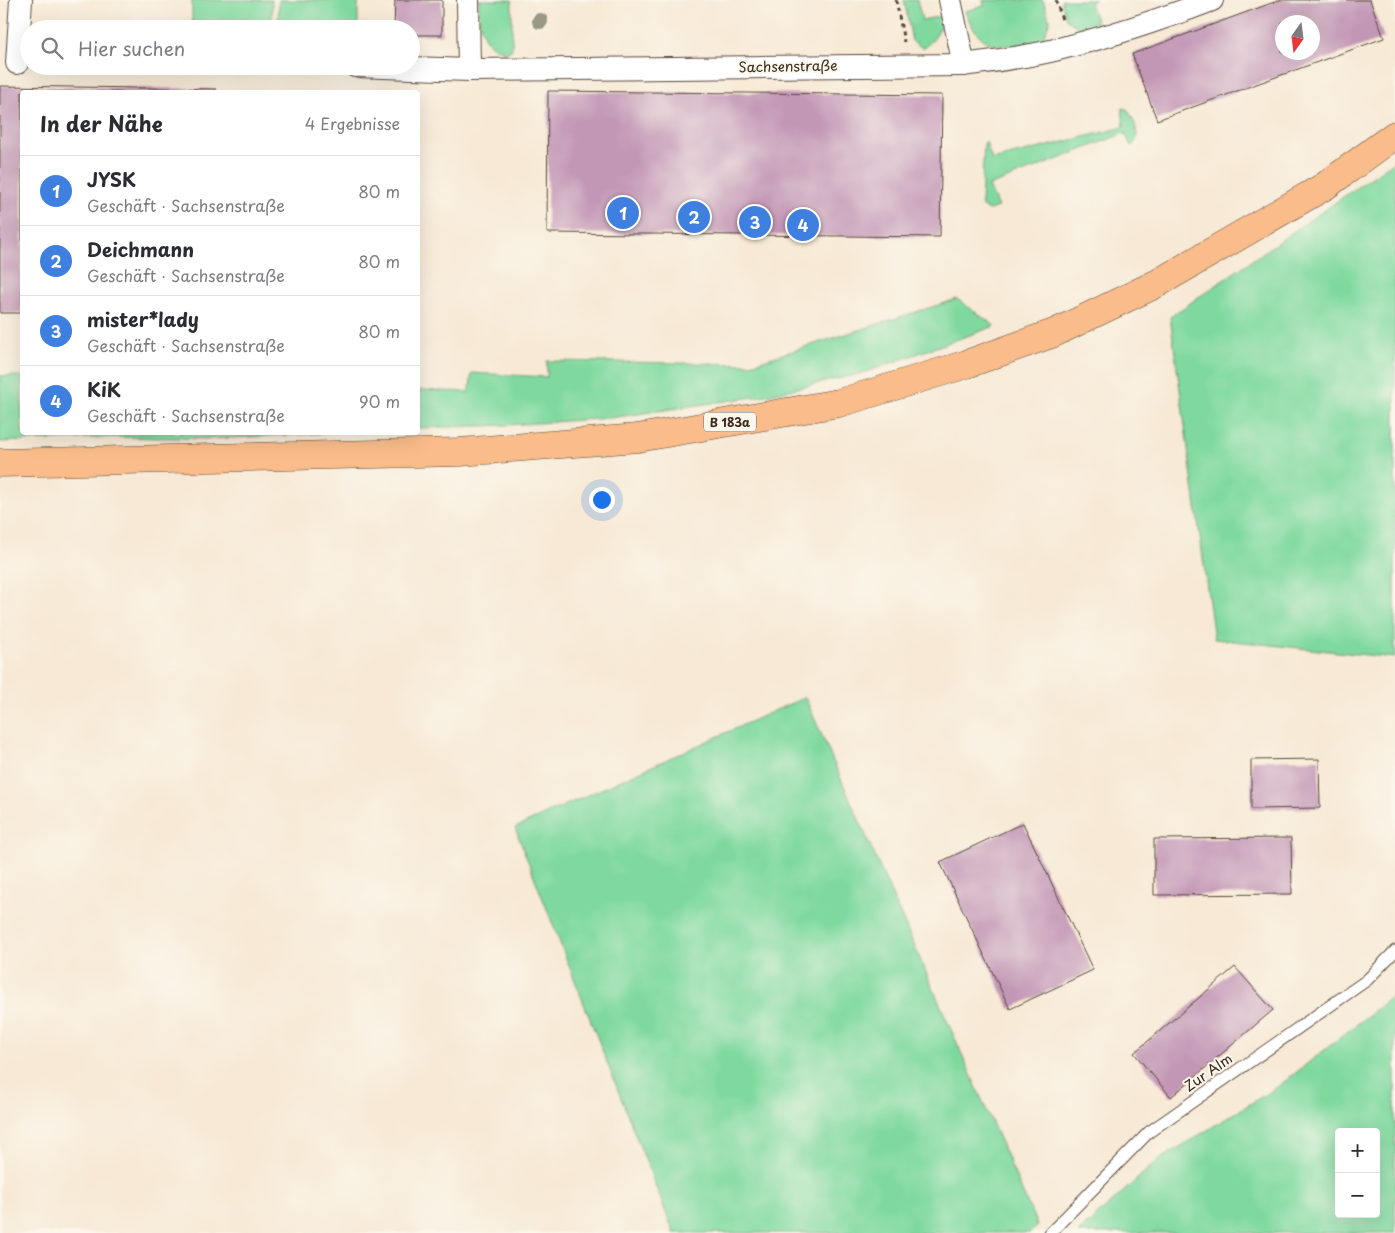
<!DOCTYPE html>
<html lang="de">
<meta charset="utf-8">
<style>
:root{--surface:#fff;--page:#f2f2f3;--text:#2b2b33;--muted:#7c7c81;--line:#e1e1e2;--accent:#d93025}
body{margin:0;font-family:"Playpen Sans",sans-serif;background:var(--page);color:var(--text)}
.controls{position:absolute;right:15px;bottom:15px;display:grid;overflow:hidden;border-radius:5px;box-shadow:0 5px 20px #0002}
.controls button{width:45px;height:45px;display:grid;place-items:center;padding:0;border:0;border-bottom:1px solid var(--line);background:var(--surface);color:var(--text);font:25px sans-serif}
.compass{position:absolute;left:1275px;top:15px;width:45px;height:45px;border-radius:50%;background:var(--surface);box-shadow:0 5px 20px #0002;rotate:194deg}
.you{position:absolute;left:601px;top:499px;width:18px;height:18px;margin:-12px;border:4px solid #fff;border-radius:50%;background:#1a73e8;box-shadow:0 0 0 8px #1a73e833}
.badge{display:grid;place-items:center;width:32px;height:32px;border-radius:50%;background:var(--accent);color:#fff;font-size:16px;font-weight:700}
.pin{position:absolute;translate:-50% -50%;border:2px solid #fff;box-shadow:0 1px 5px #0006}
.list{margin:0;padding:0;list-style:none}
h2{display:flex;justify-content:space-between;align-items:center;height:65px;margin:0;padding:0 20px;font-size:21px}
h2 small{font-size:16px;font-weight:400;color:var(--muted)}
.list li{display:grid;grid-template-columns:32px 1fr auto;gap:15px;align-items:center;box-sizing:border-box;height:70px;padding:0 20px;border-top:1px solid var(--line)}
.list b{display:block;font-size:19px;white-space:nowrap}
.list p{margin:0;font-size:16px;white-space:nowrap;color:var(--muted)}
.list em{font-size:16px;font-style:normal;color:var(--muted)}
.icon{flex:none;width:28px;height:28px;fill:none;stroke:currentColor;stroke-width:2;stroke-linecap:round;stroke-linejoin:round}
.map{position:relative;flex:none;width:1395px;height:1233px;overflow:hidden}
.search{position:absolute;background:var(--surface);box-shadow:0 5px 20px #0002;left:20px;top:20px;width:400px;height:55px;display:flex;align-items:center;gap:12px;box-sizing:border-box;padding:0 18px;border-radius:28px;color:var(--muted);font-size:19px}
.panel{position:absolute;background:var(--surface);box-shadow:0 5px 20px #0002;left:20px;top:90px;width:400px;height:345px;border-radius:5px}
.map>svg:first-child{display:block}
.green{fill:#7fd99f;stroke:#5d825e;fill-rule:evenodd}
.building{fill:#c297b6;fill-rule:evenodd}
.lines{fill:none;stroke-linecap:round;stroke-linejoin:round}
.lane-casing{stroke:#574739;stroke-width:13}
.street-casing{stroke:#574739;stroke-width:24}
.primary-casing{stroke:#574739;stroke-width:29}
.path{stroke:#574739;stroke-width:3;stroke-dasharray:4 4;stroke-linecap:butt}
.lane{stroke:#fff;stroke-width:11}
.street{stroke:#fff;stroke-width:22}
.primary{stroke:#f9bc8a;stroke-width:28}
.tree{fill:#999882}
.labels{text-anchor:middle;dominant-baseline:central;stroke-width:4;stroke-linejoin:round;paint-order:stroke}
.shield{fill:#fbf7ec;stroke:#75685c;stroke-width:1}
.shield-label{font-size:12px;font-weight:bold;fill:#3b2a1e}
.street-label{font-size:14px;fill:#3b2a1e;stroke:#fbf7ec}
</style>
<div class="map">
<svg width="1395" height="1233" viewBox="0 0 1395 1233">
<rect width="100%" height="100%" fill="#fbf7ec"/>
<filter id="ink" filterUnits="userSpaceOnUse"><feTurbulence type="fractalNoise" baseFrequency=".02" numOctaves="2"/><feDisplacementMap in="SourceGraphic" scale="10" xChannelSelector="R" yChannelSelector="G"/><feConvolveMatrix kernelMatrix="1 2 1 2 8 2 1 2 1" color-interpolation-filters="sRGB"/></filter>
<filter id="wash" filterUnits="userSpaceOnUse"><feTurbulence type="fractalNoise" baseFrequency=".0096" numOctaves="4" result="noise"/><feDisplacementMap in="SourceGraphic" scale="20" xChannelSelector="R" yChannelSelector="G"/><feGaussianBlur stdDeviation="1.12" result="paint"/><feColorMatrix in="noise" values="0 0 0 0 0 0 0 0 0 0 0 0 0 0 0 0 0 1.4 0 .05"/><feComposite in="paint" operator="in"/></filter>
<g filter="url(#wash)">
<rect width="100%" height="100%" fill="#f7e9d5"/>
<!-- green -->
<path class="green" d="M192,0H272V29H192Z
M279,0H358V29H278Z
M479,0H512V49L507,53C479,44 479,26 479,0Z
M904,0H917L922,20L941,16C940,32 937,38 923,48L912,41Z
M983,0H1043L1050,21L1042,40C1001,47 983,55 965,11L984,6Z
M1061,0H1095L1090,2L1097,23L1079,28L1066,19Z
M1122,108L1127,109C1134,119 1143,138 1131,146L1125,133L989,186L998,207L989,210L982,207L981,202L984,144L986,142L992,160L1124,127Z
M1395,161V658L1214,639L1170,317Z
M957,299L995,326L863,373L767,395L610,418L508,425L418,428V390L469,392L472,373L547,377V361L751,364Z
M0,376H22V432L328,433L210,439L120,437L0,442Z
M805,697L1037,1225L1030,1233H674L515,828Z
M1395,994V1233H1078L1157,1161L1279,1086ZM1339,1132H1376V1214H1339Z"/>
<g id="blocks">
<!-- building -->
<path class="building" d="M395,0H442V35H411V29H394Z
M1280,0H1370L1384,38L1157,120L1132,54ZM1282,22H1312V52H1282Z
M0,86L216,89V92H22V313H0Z
M548,91L942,95L940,237L547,233Z
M1319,759L1320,808L1251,809V760Z
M1023,823L1093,970L1010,1009L940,862Z
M1291,838L1292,894L1154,895V839Z
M1235,967L1273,1010L1171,1097L1134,1053Z"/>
</g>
</g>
<g filter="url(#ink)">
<use href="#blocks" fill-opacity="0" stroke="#574739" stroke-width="1"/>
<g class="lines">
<!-- lane casing -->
<g class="lane-casing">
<path id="lane" d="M1050,1233L1149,1132L1367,980L1395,951"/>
</g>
<!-- street casing -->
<g class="street-casing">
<path id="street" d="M468,0L469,70
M950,0L964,65
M17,63L21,0
M355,66L469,70L964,65C999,60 1035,56 1070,46C1118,34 1165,18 1212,0"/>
</g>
<!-- primary casing -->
<g class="primary-casing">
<path id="primary" d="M0,463L460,452L638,438L839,403L967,364L1054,333L1158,283L1325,186L1395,135"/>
</g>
<!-- path -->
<path class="path" d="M896,0L904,42
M1056,0L1063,23"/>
<!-- lane -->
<use href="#lane" class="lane"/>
<!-- street -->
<use href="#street" class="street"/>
<!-- primary -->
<use href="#primary" class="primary"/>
</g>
<!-- trees -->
<circle class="tree" cx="540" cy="21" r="8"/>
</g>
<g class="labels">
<!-- shield labels -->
<rect class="shield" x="704" y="412.5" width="52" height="19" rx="4"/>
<g class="shield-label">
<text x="730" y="422">B 183a</text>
</g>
<!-- street labels -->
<g class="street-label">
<text transform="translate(788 66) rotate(-1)">Sachsenstraße</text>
<text transform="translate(1208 1072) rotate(-35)">Zur Alm</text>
</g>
</g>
</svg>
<div class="controls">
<button>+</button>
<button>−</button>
</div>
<svg class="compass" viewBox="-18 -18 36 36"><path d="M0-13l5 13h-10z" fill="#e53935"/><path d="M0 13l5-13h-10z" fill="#7c7c81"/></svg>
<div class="you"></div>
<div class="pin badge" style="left:623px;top:213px;background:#3f7fe0">1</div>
<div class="pin badge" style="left:694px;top:217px;background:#3f7fe0">2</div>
<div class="pin badge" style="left:755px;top:222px;background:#3f7fe0">3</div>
<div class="pin badge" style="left:803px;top:225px;background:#3f7fe0">4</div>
<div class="search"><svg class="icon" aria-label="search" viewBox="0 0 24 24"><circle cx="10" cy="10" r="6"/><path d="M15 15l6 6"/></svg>Hier suchen</div>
<section class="panel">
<h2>In der Nähe<small>4 Ergebnisse</small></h2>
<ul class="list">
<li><span class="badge" style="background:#3f7fe0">1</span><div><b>JYSK</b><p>Geschäft · Sachsenstraße</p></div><em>80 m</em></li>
<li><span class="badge" style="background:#3f7fe0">2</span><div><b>Deichmann</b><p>Geschäft · Sachsenstraße</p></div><em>80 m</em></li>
<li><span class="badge" style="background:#3f7fe0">3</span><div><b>mister*lady</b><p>Geschäft · Sachsenstraße</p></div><em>80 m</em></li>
<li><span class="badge" style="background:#3f7fe0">4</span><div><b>KiK</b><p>Geschäft · Sachsenstraße</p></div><em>90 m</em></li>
</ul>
</section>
</div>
